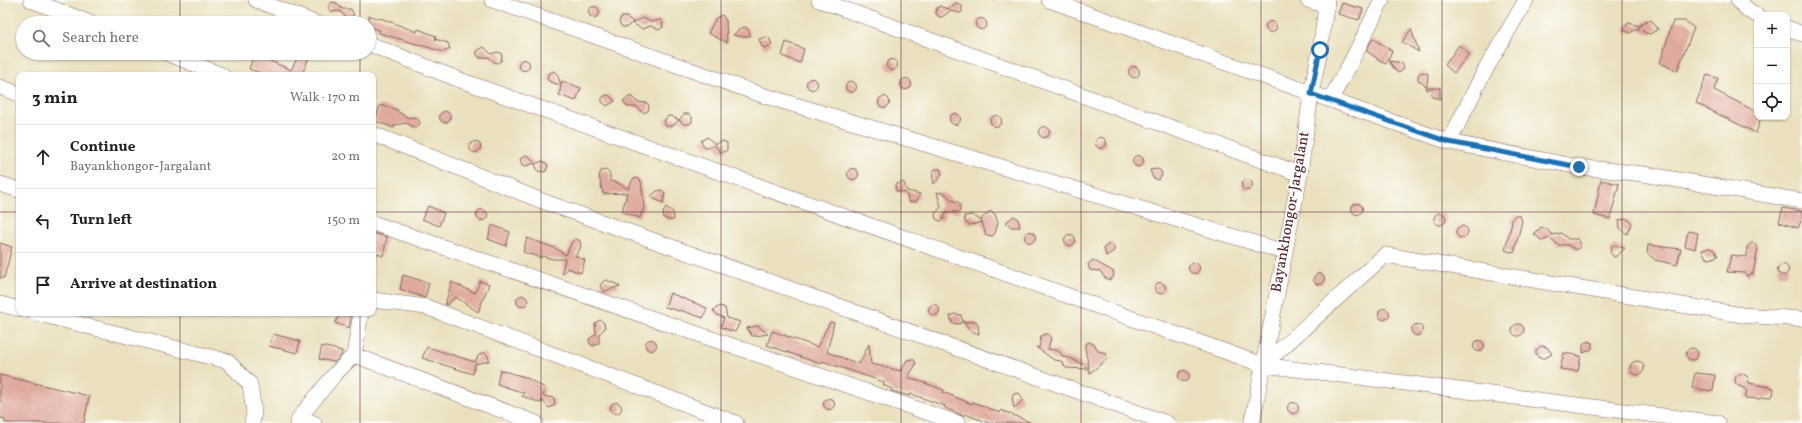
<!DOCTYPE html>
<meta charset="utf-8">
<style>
:root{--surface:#fff;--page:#f6f6f6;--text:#202124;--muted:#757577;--line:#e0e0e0}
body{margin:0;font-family:Vollkorn,serif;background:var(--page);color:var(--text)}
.controls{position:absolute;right:12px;top:12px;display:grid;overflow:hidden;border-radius:8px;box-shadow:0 1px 3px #0004}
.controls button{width:36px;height:36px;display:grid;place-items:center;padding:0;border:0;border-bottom:1px solid var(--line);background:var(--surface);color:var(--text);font:20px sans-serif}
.stop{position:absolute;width:12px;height:12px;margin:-9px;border:3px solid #1f6fb2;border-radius:50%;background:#fff}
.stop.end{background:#1f6fb2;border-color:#fff;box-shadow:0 1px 4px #0008}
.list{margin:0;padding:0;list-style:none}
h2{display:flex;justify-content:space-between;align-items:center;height:52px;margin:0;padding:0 16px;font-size:17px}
h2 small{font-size:13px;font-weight:400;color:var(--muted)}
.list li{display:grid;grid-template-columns:26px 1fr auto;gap:12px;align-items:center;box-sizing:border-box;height:64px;padding:0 16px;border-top:1px solid var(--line)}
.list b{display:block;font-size:15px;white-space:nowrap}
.list p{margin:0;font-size:13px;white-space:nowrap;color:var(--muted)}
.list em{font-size:13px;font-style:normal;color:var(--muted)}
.icon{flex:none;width:22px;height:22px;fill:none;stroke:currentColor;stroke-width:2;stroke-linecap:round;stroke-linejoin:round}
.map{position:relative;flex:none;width:1802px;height:423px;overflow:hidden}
.search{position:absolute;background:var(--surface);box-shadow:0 1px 3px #0004;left:16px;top:16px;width:360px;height:44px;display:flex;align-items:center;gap:10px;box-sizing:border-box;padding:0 14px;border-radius:22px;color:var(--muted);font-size:15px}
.panel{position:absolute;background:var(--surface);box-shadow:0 1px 3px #0004;left:16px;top:72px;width:360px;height:244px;border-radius:8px}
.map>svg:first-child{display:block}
.building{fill:url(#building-back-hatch)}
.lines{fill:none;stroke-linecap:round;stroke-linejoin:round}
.minor-casing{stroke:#82635e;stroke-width:16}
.minor{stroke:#fff;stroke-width:15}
.route{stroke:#1f6fb2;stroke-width:5}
.grid{fill:none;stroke:#4a1f2b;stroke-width:1;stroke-opacity:0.55}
.labels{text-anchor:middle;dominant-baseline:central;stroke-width:3;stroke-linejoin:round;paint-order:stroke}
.street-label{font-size:15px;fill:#4a1f2b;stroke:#fdfcf7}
</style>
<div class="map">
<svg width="1802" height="423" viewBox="0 0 1802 423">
<defs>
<pattern id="building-back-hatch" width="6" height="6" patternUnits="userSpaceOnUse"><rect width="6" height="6" fill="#e4aea3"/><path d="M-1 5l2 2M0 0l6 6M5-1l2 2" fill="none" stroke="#c5958c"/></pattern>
</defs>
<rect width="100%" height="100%" fill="#fdfcf7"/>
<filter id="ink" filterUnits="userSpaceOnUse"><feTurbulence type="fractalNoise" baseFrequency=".025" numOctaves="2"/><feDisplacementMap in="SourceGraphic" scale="8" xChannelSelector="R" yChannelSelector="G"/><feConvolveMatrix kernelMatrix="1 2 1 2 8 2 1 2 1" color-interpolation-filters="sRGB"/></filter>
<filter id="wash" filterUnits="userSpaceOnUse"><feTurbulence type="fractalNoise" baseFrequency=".012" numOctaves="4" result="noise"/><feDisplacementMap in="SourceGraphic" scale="16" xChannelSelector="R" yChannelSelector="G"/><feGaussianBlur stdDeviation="0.9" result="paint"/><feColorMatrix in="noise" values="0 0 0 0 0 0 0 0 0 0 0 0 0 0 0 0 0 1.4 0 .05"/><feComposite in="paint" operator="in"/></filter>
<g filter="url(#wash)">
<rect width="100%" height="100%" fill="#eae0be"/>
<g id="blocks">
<!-- building -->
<path class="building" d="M332,2L337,3L342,9H351L354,15L347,19L340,11L331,12L328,7Z
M956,3L962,5V12L960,13L950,11L942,17L938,16L936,13L937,8L939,6L948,9Z
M1342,3L1363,9L1359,20L1338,14Z
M588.5 12a5.5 5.5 0 1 1 11 0a5.5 5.5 0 1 1-11 0Z
M722,15L726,20L727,43L708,33L716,18Z
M369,16L383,19L417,32L418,29L436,36L435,39L448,43L450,49L444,52L379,33L380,30L369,27Z
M621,17H627L633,22L627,27H622L619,22Z
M643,18L651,22L660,20L662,21L663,27L659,30L651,26L642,29L632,23Z
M975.5 24a5.5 5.5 0 1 1 11 0a5.5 5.5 0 1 1-11 0Z
M1650,20L1653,22L1658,29L1650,34L1646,33L1638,29L1640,27L1630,33L1624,30L1628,23L1640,26L1645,21Z
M1673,21H1685L1694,28L1677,71L1660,63Z
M1265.5 27a5.5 5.5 0 1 1 11 0a5.5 5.5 0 1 1-11 0Z
M746,27L749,31L750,36L743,37L733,35L741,28Z
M1411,29L1419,52L1402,42Z
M766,37L769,38L772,44L766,48L762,47L759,39Z
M1373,38L1392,51L1386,64L1366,51Z
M786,42L804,49L800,63L782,56Z
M1459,45L1469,54L1454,73L1445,65Z
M484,47L491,54L497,52L501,53L502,56L501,61L497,63L494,62L489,57L480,58L477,55V51Z
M300,53H311L302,74L304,75H266L249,69L254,54L291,70Z
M886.5 65a5.5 5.5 0 1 1 11 0a5.5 5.5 0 1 1-11 0Z
M518.5 65a5.5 5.5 0 1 1 11 0a5.5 5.5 0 1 1-11 0Z
M1389,61L1402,63L1404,69L1399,73L1396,71Z
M1128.5 72a5.5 5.5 0 1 1 11 0a5.5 5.5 0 1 1-11 0Z
M554,71L557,74L561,85L550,82L547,79L548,74Z
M1421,72L1428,74L1427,87L1418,80V75Z
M1707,75L1718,78L1714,90L1757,112V117H1761L1756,133L1696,103Z
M900.5 84a5.5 5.5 0 1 1 11 0a5.5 5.5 0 1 1-11 0Z
M806.5 84a5.5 5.5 0 1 1 11 0a5.5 5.5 0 1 1-11 0Z
M562,81L581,88L576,101L559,95Z
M845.5 87a5.5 5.5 0 1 1 11 0a5.5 5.5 0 1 1-11 0Z
M1426,88H1440V99L1433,97Z
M609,95L615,101L607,106L602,102V98L604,96Z
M631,96L637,102L647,103L649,106L648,111L643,113L637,107H629L626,105L623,101Z
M878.5 102a5.5 5.5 0 1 1 11 0a5.5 5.5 0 1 1-11 0Z
M380,105L398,110L397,111L409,118L416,117L420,122L419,125L415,128L406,123L395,125L394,128L375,121Z
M439.5 117a5.5 5.5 0 1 1 11 0a5.5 5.5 0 1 1-11 0Z
M949.5 119a5.5 5.5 0 1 1 11 0a5.5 5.5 0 1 1-11 0Z
M684,114H689L692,117V122L689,124H684L679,120Z
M990.5 121a5.5 5.5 0 1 1 11 0a5.5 5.5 0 1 1-11 0Z
M668,116H671L679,120L672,126H666L664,121Z
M1038.5 132a5.5 5.5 0 1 1 11 0a5.5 5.5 0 1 1-11 0Z
M707,137L715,144L723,141L727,143V150L724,152H720L715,145L707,148L704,147L701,141Z
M1095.5 143a5.5 5.5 0 1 1 11 0a5.5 5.5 0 1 1-11 0Z
M469.5 147a5.5 5.5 0 1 1 11 0a5.5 5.5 0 1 1-11 0Z
M526,155L529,156L535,163L526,166L522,165L520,159Z
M1132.5 161a5.5 5.5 0 1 1 11 0a5.5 5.5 0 1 1-11 0Z
M542,161L546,163L548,166L546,171L543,172L538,171L535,164Z
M847.5 174a5.5 5.5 0 1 1 11 0a5.5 5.5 0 1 1-11 0Z
M935,169H940L942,174L934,184L932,172Z
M1157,169L1161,171L1162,175L1158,180L1153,178L1150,170Z
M606,170L610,174V181L618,183L628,189L633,179L637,178L641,181L644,207L640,218L622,212L627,193L603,194L599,176L601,171Z
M1241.5 185a5.5 5.5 0 1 1 11 0a5.5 5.5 0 1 1-11 0Z
M1601,180L1619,184L1610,219L1594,215Z
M902,182L904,183L907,191L920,194L916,202H909L906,193L896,191L895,185Z
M661,190L665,193L663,203L650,197L657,191Z
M937,192L946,194L951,200L958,202L960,204V212H946L943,220L940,221L936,219L935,214L941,207Z
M1351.5 209a5.5 5.5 0 1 1 11 0a5.5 5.5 0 1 1-11 0Z
M428,206L444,213L439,226L422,219Z
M666,207L673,212L674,220H668L664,218L663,213Z
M1783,208L1802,211V219L1798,228L1779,222Z
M476.5 215a5.5 5.5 0 1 1 11 0a5.5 5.5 0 1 1-11 0Z
M990,211L995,214L998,223L995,233L993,236L986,235L982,222L970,225L965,222L964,216L972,215L982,221V218Z
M1434 219a6 6 0 1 1 12 0a6 6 0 1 1-12 0Z
M1515,215L1520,216L1522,221L1514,253L1505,250L1512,223L1511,220Z
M1014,216L1018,219L1020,227H1011L1006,222Z
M1626,219L1629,220L1632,223L1631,227L1627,234L1620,228L1619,220Z
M492,225L510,232L506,246L488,239Z
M1456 232a6 6 0 1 1 12 0a6 6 0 1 1-12 0Z
M1541,227L1547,229L1552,235L1561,233L1568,239H1578L1580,242V247L1576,250L1568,245H1558L1550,237L1545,240H1541L1534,234Z
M1688,231L1698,233L1695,249L1685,246Z
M1024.5 237a5.5 5.5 0 1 1 11 0a5.5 5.5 0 1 1-11 0Z
M373,233L387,237L383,256L373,252Z
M1064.5 240a5.5 5.5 0 1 1 11 0a5.5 5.5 0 1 1-11 0Z
M527,238L555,248L566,255L572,242L576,239L580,241L581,247L575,256L585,260L581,273L567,268L563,274L562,273L565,259H553L542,256L541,258L523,252Z
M0,243L12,247L4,278H0Z
M1110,243L1114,246V251L1106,256L1104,248Z
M1751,243H1754L1758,248L1753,274H1750L1749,276H1746V273L1727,272L1731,255L1747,257V247Z
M1648,245L1681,249L1677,265L1655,260L1647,253Z
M1612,246H1615L1625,248L1618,255L1614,257L1610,252Z
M1709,248L1714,250L1718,256L1710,259L1706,258L1702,250Z
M1093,260L1114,272L1113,278L1109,280L1105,278L1100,271L1090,270L1088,264Z
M1188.5 268a5.5 5.5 0 1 1 11 0a5.5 5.5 0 1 1-11 0Z
M1777.5 270a5.5 5.5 0 1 1 11 0a5.5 5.5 0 1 1-11 0Z
M1313.5 279a5.5 5.5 0 1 1 11 0a5.5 5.5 0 1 1-11 0Z
M403,275L429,283L425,298L400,289Z
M605,280H607L620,286L606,291H603L600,285Z
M480,281L489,284L478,312L456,297L447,305L445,304L452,282L475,293Z
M1154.5 288a5.5 5.5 0 1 1 11 0a5.5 5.5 0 1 1-11 0Z
M670,293L707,308L703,318L680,310L679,311L665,307Z
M516.5 301a5.5 5.5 0 1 1 11 0a5.5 5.5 0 1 1-11 0Z
M928.5 310a5.5 5.5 0 1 1 11 0a5.5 5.5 0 1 1-11 0Z
M720,306L725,308L727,318L740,322L735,332L721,327L724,318L717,315L713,310Z
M1378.5 314a5.5 5.5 0 1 1 11 0a5.5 5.5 0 1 1-11 0Z
M340,313L351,317L349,328L335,323Z
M955,314L961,315L963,322L958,324L952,323L950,316Z
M600,320L604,323L605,328L599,334V343L593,346L590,344L589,339L596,334L595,323Z
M976,321L978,325L979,334L969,330L964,322Z
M830,322L834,323L827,352L859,364L869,344L871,364L901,371L907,360L913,359L916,363L915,366L908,377L944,390L943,392L972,404L973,402L1000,413L1001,410L1032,423H989L965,414L964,416L945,408V406L911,394L910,396L891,391L892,389L883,385L884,382L822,361L821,364L767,345L772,331L817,347Z
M1512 330a6 6 0 1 1 12 0a6 6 0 1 1-12 0Z
M1411.5 330a5.5 5.5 0 1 1 11 0a5.5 5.5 0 1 1-11 0Z
M756,326H758L768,334L755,336H752L747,328Z
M273,334L300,341L297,353L269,346Z
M1045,334H1048L1051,338L1048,349L1059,351L1063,357L1070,358L1089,368L1085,348V345L1089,342L1095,345L1098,351L1106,353L1107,359L1090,373L1089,369L1066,368L1061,361L1054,360L1036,347L1039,348L1041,336Z
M645.5 345a5.5 5.5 0 1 1 11 0a5.5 5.5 0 1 1-11 0Z
M1473.5 346a5.5 5.5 0 1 1 11 0a5.5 5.5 0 1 1-11 0Z
M1588,341L1592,343V349L1583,353V344Z
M322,346L342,351L341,356L334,362L319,359Z
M1541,346L1547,347L1552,354L1545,358H1539L1536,354V350Z
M427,347L475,362L479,355L484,352L488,356L489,361L475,364L473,374L422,358Z
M1686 354a6 6 0 1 1 12 0a6 6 0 1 1-12 0Z
M1564,353L1581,356L1578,371L1560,369Z
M1630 368a7 7 0 1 1 14 0a7 7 0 1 1-14 0Z
M500,370L525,377L545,388L543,396L554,398L555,405L549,408L542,400L541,403L522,396L524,393L497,384Z
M1178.5 376a5.5 5.5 0 1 1 11 0a5.5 5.5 0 1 1-11 0Z
M1695,373L1715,375L1713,391L1692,388Z
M1742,373L1748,377L1749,383L1774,388L1773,395L1770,397L1760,398V399L1745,398L1747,390L1736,384L1735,380L1736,376Z
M0,375L89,396L84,423H5V419L0,418Z
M1019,393L1022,397V401L1014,408L1012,397L1014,394Z
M823.5 404a5.5 5.5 0 1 1 11 0a5.5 5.5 0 1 1-11 0Z
M610.5 408a5.5 5.5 0 1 1 11 0a5.5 5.5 0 1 1-11 0Z
M1287.5 408a5.5 5.5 0 1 1 11 0a5.5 5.5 0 1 1-11 0Z"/>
</g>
</g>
<g filter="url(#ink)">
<use href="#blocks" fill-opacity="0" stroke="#82635e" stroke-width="1"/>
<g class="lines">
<!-- minor casing -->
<g class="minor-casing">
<path id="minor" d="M31,0L90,23
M256,0L315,23
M492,0L762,95L1285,252
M819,0L1300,174
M1049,0L1449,142L1579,167L1643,174L1802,201
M1308,0L1327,6
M1738,0L1749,11L1757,15
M1787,28L1802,34
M369,44L460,80L1263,365L1718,423
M166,53L222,75
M0,87L19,94
M1330,100L1350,64L1382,0
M373,134L545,202L1167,423
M1449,142L1483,74L1526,0
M0,184L19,190
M373,223L958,423
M373,300L426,307L736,423
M0,304L19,309
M35,313L227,361L250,384L254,413L252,423
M354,355L536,423
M1263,365L1385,255L1742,315L1802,319
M299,418L314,423
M298,423L299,418L335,374L354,355L361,313
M1252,423L1300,174L1311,93L1320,50L1327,0"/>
</g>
<!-- minor -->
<use href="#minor" class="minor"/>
</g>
</g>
<g class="lines" filter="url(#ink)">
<!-- route -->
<path class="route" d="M1320,50L1311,94L1449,142L1579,167"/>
</g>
<!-- grid -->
<path class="grid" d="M180,0V23M360,0V23M541,0V423M721,0V423M901,0V423M1081,0V423M1261,0V423M1442,0V423M1622,0V423M180,53V75M360,53V75M0,212H19M373,212H1802M180,313V423M360,313V423"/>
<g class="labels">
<!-- street labels -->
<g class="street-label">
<text transform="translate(1291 212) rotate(-80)">Bayankhongor-Jargalant</text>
</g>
</g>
</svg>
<div class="controls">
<button>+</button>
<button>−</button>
<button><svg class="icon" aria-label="locate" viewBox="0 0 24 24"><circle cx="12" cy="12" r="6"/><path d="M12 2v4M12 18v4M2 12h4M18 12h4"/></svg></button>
</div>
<div class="stop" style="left:1320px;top:50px"></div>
<div class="stop end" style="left:1579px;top:167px"></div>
<div class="search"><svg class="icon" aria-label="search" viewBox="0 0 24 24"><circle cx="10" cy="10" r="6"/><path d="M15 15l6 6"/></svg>Search here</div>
<section class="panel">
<h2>3 min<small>Walk · 170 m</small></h2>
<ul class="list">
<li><svg class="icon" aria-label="ahead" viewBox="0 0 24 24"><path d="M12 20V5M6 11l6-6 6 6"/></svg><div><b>Continue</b><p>Bayankhongor-Jargalant</p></div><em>20 m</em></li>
<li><svg class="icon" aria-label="left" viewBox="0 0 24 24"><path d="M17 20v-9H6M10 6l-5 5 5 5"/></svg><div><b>Turn left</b></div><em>150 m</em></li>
<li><svg class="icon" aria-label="arrive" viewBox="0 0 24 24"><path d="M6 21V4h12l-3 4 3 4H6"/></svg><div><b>Arrive at destination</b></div></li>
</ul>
</section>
</div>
